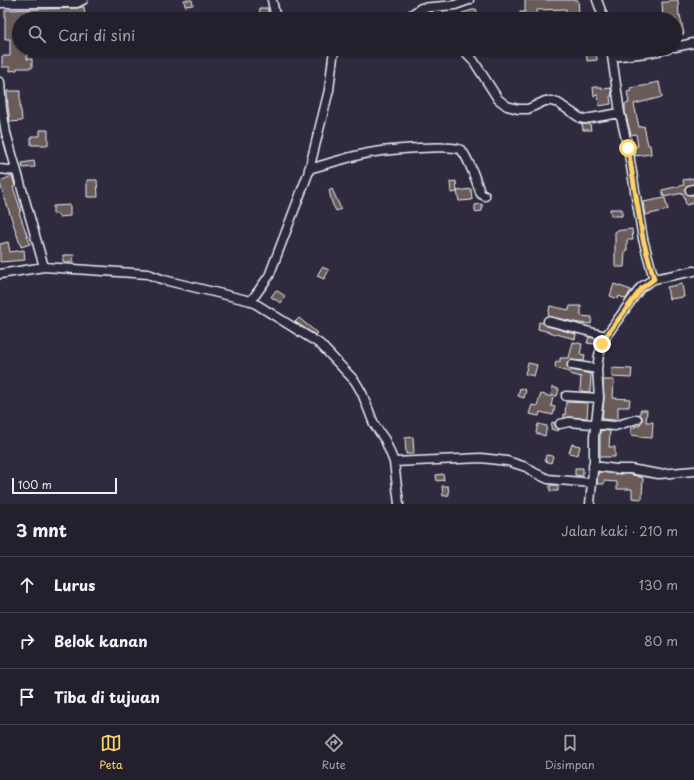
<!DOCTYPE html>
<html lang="id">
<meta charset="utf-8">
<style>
:root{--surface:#23202e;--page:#2f2d3a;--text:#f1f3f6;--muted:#a3a3aa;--line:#403e4a;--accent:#ffd166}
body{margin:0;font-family:"Playpen Sans",sans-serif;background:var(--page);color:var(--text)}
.scale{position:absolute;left:12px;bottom:10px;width:105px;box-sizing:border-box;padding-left:4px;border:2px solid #e8f1f8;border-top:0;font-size:11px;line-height:14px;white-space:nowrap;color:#e8f1f8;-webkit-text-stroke:3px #2f2a3d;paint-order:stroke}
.stop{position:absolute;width:12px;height:12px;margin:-9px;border:3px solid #ffd166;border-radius:50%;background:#fff}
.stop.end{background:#ffd166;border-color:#fff;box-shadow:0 1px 4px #0008}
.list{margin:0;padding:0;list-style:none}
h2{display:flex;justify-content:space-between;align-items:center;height:52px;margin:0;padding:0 16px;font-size:17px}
h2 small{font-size:13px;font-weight:400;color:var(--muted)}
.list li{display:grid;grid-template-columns:26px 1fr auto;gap:12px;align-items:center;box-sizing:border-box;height:56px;padding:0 16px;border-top:1px solid var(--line)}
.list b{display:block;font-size:15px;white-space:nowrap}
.list em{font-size:13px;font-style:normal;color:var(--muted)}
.icon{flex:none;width:22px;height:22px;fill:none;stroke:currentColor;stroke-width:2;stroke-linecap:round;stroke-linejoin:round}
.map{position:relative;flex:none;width:694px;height:504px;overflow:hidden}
.search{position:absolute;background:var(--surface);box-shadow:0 1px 3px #0004;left:12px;right:12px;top:12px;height:44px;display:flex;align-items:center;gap:10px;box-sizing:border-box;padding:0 14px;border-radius:22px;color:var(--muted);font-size:15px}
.sheet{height:220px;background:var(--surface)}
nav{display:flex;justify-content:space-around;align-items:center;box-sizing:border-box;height:56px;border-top:1px solid var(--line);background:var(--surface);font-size:11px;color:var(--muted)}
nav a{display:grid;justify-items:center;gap:2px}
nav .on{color:var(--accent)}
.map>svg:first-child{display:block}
.building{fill:#6a5a58;stroke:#e8f1f8}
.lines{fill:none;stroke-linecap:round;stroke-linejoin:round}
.street-casing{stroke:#e8f1f8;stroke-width:11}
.street{stroke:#2f2a3d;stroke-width:8}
.route{stroke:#ffd166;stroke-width:5}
</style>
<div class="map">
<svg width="694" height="504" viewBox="0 0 694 504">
<rect width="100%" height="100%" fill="#2f2a3d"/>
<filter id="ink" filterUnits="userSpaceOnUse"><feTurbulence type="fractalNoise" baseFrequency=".025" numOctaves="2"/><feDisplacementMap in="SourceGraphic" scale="8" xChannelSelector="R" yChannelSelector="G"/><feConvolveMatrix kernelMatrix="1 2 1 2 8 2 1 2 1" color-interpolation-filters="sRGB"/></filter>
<g filter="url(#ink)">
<!-- building -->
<path class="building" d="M184,0H192L193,5L185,6Z
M525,0H578L579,14H566V9L537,10V19H520V12H525Z
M669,0H678L679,16L680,15L684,34L675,35V19H663L662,2H669Z
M82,7H84L85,15L64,16V18L19,19V49H27V59H32V68H17V70L10,71V67H2V56H10V39H5V10L77,8Z
M260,8H268V19H259Z
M476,9L479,18L464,19L462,13Z
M586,49H596L597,60L587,61Z
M659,82L662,97L634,104L639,127L644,126L648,145H650L651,154L635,156L634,147L638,146L636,134L631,135L625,112V104L629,103L627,92L631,91L630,88L649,85V84Z
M593,87H602V89L611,88L612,96H610L611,104L599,106L598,95L594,96Z
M7,91H20V110H21L22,121L10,122L8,107Z
M582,124H590L591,130H583Z
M40,130H48V145H31V136H40Z
M34,161L35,167L23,168L22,163Z
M12,176L15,186L13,187L21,211L19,212L30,244L21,247L0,184V181Z
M694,178V184L686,186L685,191L688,195H694V203L686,205L683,193L664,197L662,190L684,185L683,180Z
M87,180H97L98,197H87Z
M456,181L457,192L451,193L450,182Z
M332,189L341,209L336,211L332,203L329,190Z
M471,189L472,200L459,201L457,191Z
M665,198L668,210L645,215L643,202Z
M482,204V211L475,212V205Z
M70,205V216L59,217L58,214H53V206Z
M610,209H622V216H611Z
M632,229L633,240H627V251H625L624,267H615V231Z
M8,242L10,252L24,250L25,260L0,262V244Z
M63,255H74L73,262H63Z
M322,267L329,270L324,279L317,276Z
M614,284L631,290L626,299L619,296L618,299L610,296Z
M682,284L684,297L669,299L667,287Z
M276,290L285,296L281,303L271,297Z
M550,306L569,310L570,306H581V316L592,317L591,324L579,323L548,316Z
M299,318L317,333L315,335L295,322Z
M539,322L543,323L547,326L576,334L575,339L538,329Z
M589,337L597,339L595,344L587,343Z
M573,342L582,344L580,354L585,355L584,361L570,360L568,362L567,367L571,370L591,374L590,392L580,391L581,377L570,374V372L555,368L556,361L560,362V358H569Z
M528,363L537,365L534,376L525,374Z
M612,368L632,369L631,378L612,377Z
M603,380H614L613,398L630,399L629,407H618V419L614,420L602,419L604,399Z
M552,387L559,389L557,396L551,395Z
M520,388L526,390L524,398L518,396Z
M541,394L553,397L551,406L555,407L553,415L540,412L539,416L529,414L532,405L537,406Z
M566,402L588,403L587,418L569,417L564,418V414L565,415Z
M640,410H647L646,422H653L652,438L639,437V436L631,435V428H634L635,426H639L642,421V417L640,415Z
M552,422L555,423V426L559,429L558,431L551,429Z
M538,424L547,426L545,436L536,433Z
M600,430L610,431L609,447H615V457H600Z
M413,437L414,454H406L405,438Z
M572,444L580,446L578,455L569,453Z
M546,455L553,456L551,463L545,461Z
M575,468H583V476L575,475Z
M598,472L630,474L643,478L642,499L632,498V489H617V482L604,481V484H597Z
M443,474L444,480L437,481L436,475Z
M550,485H558V491H550Z
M442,486H448L449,495L443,496Z"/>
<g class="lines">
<!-- street casing -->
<g class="street-casing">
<path id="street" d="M272,0L276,19
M597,0L604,19
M0,3H77L83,0
M436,7L441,19
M405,19L421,8L455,5L469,0
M675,47L694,43
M463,49L473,60L498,99L507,106L518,109H528L545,101H551L558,103L580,118L585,119L620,113
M611,49L620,113L628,148L643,239L654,279
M612,57L647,53L668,49
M0,82L2,109L6,133L44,267
M0,169L16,171
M309,169C331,163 353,155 375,152C388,150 452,144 461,150C467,155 477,183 480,192L481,194L485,196
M690,190L694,189
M0,274L44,267L148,274L164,280L251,301L320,344L355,381L362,393L374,424L385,440L394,462L399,504
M251,301L269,276L308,174L329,90L334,49
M548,321L606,336
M572,365L597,369
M566,396L599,398
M560,424L569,422L615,426L637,419
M394,462L481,458L507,461L526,467L535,473L548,479L592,483
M593,466L616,469H630L659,474L694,471
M590,504L594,460V437L599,398L597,369L599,355L606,336L641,287L654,279L694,271"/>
</g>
<!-- street -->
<use href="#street" class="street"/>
</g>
</g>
<g class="lines" filter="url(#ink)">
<!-- route -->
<path class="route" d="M602,344L606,336L642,288L654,279L643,239L628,148"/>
</g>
</svg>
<div class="scale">100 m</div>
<div class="stop" style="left:628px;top:148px"></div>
<div class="stop end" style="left:602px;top:344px"></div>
<div class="search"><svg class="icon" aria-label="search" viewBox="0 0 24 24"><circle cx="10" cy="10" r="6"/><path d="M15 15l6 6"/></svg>Cari di sini</div>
</div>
<section class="sheet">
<h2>3 mnt<small>Jalan kaki · 210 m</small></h2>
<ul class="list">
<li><svg class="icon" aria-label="ahead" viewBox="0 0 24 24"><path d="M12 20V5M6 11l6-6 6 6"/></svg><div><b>Lurus</b></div><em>130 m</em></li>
<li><svg class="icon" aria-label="right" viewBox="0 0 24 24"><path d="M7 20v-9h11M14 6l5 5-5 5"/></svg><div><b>Belok kanan</b></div><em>80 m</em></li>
<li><svg class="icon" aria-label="arrive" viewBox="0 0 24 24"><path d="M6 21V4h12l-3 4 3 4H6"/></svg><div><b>Tiba di tujuan</b></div></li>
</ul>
</section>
<nav>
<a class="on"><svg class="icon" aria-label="map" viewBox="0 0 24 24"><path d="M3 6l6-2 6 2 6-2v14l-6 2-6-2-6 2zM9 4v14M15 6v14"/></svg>Peta</a>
<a><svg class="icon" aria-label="directions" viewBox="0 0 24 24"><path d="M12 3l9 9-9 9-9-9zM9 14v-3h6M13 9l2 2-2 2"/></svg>Rute</a>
<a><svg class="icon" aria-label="saved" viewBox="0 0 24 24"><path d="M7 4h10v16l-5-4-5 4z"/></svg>Disimpan</a>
</nav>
